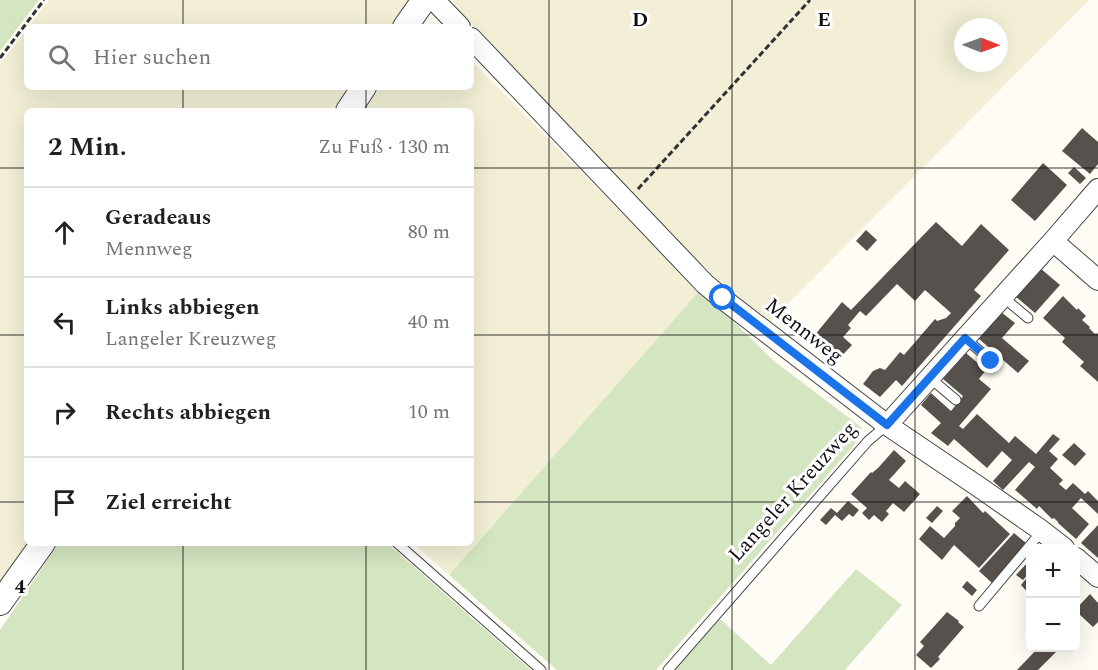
<!DOCTYPE html>
<html lang="de">
<meta charset="utf-8">
<style>
:root{--surface:#fff;--page:#f2f2f2;--text:#202124;--muted:#757577;--line:#e0e0e0}
body{margin:0;font-family:Spectral,serif;background:var(--page);color:var(--text)}
.controls{position:absolute;right:18px;bottom:18px;display:grid;overflow:hidden;border-radius:9px;box-shadow:0 6px 24px #0002}
.controls button{width:54px;height:54px;display:grid;place-items:center;padding:0;border:0;border-bottom:2px solid var(--line);background:var(--surface);color:var(--text);font:30px sans-serif}
.compass{position:absolute;left:954px;top:18px;width:54px;height:54px;border-radius:50%;background:var(--surface);box-shadow:0 6px 24px #0002;rotate:91deg}
.stop{position:absolute;width:18px;height:18px;margin:-14px;border:4px solid #1a73e8;border-radius:50%;background:#fff}
.stop.end{background:#1a73e8;border-color:#fff;box-shadow:0 2px 6px #0008}
.list{margin:0;padding:0;list-style:none}
h2{display:flex;justify-content:space-between;align-items:center;height:78px;margin:0;padding:0 24px;font-size:26px}
h2 small{font-size:20px;font-weight:400;color:var(--muted)}
.list li{display:grid;grid-template-columns:39px 1fr auto;gap:18px;align-items:center;box-sizing:border-box;height:90px;padding:0 24px;border-top:2px solid var(--line)}
.list b{display:block;font-size:22px;white-space:nowrap}
.list p{margin:0;font-size:20px;white-space:nowrap;color:var(--muted)}
.list em{font-size:20px;font-style:normal;color:var(--muted)}
.icon{flex:none;width:33px;height:33px;fill:none;stroke:currentColor;stroke-width:2;stroke-linecap:round;stroke-linejoin:round}
.map{position:relative;flex:none;width:1098px;height:670px;overflow:hidden}
.search{position:absolute;background:var(--surface);box-shadow:0 6px 24px #0002;left:24px;top:24px;width:450px;height:66px;display:flex;align-items:center;gap:15px;box-sizing:border-box;padding:0 21px;border-radius:9px;color:var(--muted);font-size:22px}
.panel{position:absolute;background:var(--surface);box-shadow:0 6px 24px #0002;left:24px;top:108px;width:450px;height:438px;border-radius:9px}
.map>svg:first-child{display:block}
.farmland{fill:#f2efd6;fill-rule:evenodd}
.green{fill:#d4e5c1}
.building{fill:#57514d}
.lines{fill:none;stroke-linecap:round;stroke-linejoin:round}
.service-casing{stroke:#434343;stroke-width:11}
.minor-casing{stroke:#434343;stroke-width:22}
.tertiary-casing{stroke:#434343;stroke-width:26}
.path{stroke:#323232;stroke-width:3;stroke-dasharray:6 3;stroke-linecap:butt}
.service{stroke:#fff;stroke-width:9}
.minor{stroke:#fff;stroke-width:20}
.tertiary{stroke:#fff;stroke-width:24}
.route{stroke:#1a73e8;stroke-width:8}
.grid{fill:none;stroke:#101010;stroke-width:1.5;stroke-opacity:0.55}
.labels{text-anchor:middle;dominant-baseline:central;stroke-width:6;stroke-linejoin:round;paint-order:stroke}
.street-label{font-size:21px;fill:#101010;stroke:#fff}
.grid-label{font-size:20px;text-anchor:middle;font-weight:bold;fill:#101010;stroke:#fff;stroke-width:6;stroke-linejoin:round;paint-order:stroke}
</style>
<div class="map">
<svg width="1098" height="670" viewBox="0 0 1098 670">
<rect width="100%" height="100%" fill="#fefcf4"/>
<!-- farmland -->
<path class="farmland" d="M49,0H417L398,27H28Z
M453,0H1089L770,322L729,289L690,254L510,68L457,8ZM963,27H999V63H963Z
M27,29V87H355L338,111H27V543H32L0,589V64Z
M471,60L656,248L701,289L449,575L413,543H471V111H364L381,87H471Z"/>
<!-- green -->
<path class="green" d="M0,0H39L0,51Z
M701,289L774,361L861,427L855,444L656,670H557L449,575Z
M59,543H387L531,670H0V630Z
M856,569L902,605L845,670H675L720,619L771,665Z"/>
<!-- building -->
<path class="building" d="M1082,128L1098,142V164L1090,174L1062,151Z
M1043,163L1067,185L1035,221L1011,200Z
M1074,167L1086,178L1080,184L1068,173Z
M936,222L962,246L981,224L1009,250L974,290L981,296L902,386L896,380L880,397L863,384L873,371L880,368L885,370L900,352L904,355L935,319L937,321L946,318L951,313L925,290L915,301L897,284L866,316L860,311L848,325L851,328L843,337L852,345L836,362L809,342L842,302L851,310Z
M866,230L877,240L867,251L856,241Z
M1040,268L1060,285L1035,313L1015,296Z
M1063,296L1077,310L1078,308L1086,316L1082,320L1090,327L1089,328L1095,334L1096,333L1098,334V382L1080,366L1084,362L1062,342L1065,338L1043,318Z
M1001,312L1015,323L1002,338L1029,361L1018,373L978,338Z
M966,353L986,370L979,379L991,389L959,426L963,429L977,414L1009,443L1015,436L1036,454L1053,434L1060,439L1049,451L1058,459L1050,468L1063,480L1059,484L1066,490L1073,483L1085,494L1088,491L1098,501V514L1081,498L1072,508L1089,524L1076,539L1058,523V522L1054,518L1052,519L1039,506L1037,509L1015,490L1035,467L1029,462L1003,490L993,481L1012,460L1002,451L987,468L954,439L948,446L931,433L941,423L921,405L931,393L951,411L963,396L943,379Z
M1074,443L1086,454L1075,466L1062,455Z
M894,450L906,461L889,480L899,488L905,481L920,494L904,512L893,503L886,511L889,514L882,522L874,515L869,520L862,513L867,508L851,494L871,472L872,473L878,468Z
M967,496L983,513L985,511L1010,534L979,568L954,545L942,560L919,539L930,526L944,538L955,526V523L960,518L952,511Z
M848,501L859,510L853,517L849,514L842,521L835,515L826,525L820,520L831,508L837,513Z
M937,506L943,511L932,523L926,518Z
M1098,525V558L1081,543Z
M1014,533L1026,543L992,583L979,571Z
M1028,562L1030,564V572L1023,580L1016,575Z
M1030,574V595L1021,585Z
M967,581L977,590L972,596L962,587Z
M1090,594L1098,603V622L1093,627L1079,614L1078,623L1076,626V609Z
M947,612L959,621L958,622L964,627L938,657L940,659L931,668L916,655L924,646L920,642Z
M1038,648H1060L1038,670H1017Z"/>
<g class="lines">
<!-- service casing -->
<g class="service-casing">
<path id="service" d="M1003,297L1028,318
M965,338L991,361
M930,378L956,400
M397,543L541,670
M979,606L1042,531
M668,670L868,441L887,425"/>
</g>
<!-- minor casing -->
<g class="minor-casing">
<path id="minor" d="M434,0L460,27
M471,38L705,284L723,299L887,425L979,487L1038,528L1064,548
M1053,241L1098,280
M887,425L1053,241L1098,189
M1076,558L1098,577"/>
</g>
<!-- tertiary casing -->
<g class="tertiary-casing">
<path id="tertiary" d="M405,27L424,0
M348,111L364,87
M0,603L43,543"/>
</g>
<!-- path -->
<path class="path" d="M0,58L44,0
M638,189L810,0"/>
<!-- service -->
<use href="#service" class="service"/>
<!-- minor -->
<use href="#minor" class="minor"/>
<!-- tertiary -->
<use href="#tertiary" class="tertiary"/>
</g>
<g class="lines">
<!-- route -->
<path class="route" d="M723,298L887,425L965,338L991,361"/>
</g>
<!-- grid -->
<path class="grid" d="M183,0V27M366,0V27M549,0V670M732,0V670M915,0V670M183,87V111M366,87V111M0,168H27M471,168H1098M0,335H27M471,335H1098M0,502H27M471,502H1098M183,543V670M366,543V670"/>
<g class="labels">
<!-- street labels -->
<g class="street-label">
<text transform="translate(804 331) rotate(38)">Mennweg</text>
<text transform="translate(793 492) rotate(-48)">Langeler Kreuzweg</text>
</g>
</g>
<g class="grid-label">
<text x="640" y="26">D</text>
<text x="824" y="26">E</text>
<text x="20" y="593">4</text>
</g>
</svg>
<div class="controls">
<button>+</button>
<button>−</button>
</div>
<svg class="compass" viewBox="-18 -18 36 36"><path d="M0-13l5 13h-10z" fill="#e53935"/><path d="M0 13l5-13h-10z" fill="#757577"/></svg>
<div class="stop" style="left:723px;top:298px"></div>
<div class="stop end" style="left:991px;top:361px"></div>
<div class="search"><svg class="icon" aria-label="search" viewBox="0 0 24 24"><circle cx="10" cy="10" r="6"/><path d="M15 15l6 6"/></svg>Hier suchen</div>
<section class="panel">
<h2>2 Min.<small>Zu Fuß · 130 m</small></h2>
<ul class="list">
<li><svg class="icon" aria-label="ahead" viewBox="0 0 24 24"><path d="M12 20V5M6 11l6-6 6 6"/></svg><div><b>Geradeaus</b><p>Mennweg</p></div><em>80 m</em></li>
<li><svg class="icon" aria-label="left" viewBox="0 0 24 24"><path d="M17 20v-9H6M10 6l-5 5 5 5"/></svg><div><b>Links abbiegen</b><p>Langeler Kreuzweg</p></div><em>40 m</em></li>
<li><svg class="icon" aria-label="right" viewBox="0 0 24 24"><path d="M7 20v-9h11M14 6l5 5-5 5"/></svg><div><b>Rechts abbiegen</b></div><em>10 m</em></li>
<li><svg class="icon" aria-label="arrive" viewBox="0 0 24 24"><path d="M6 21V4h12l-3 4 3 4H6"/></svg><div><b>Ziel erreicht</b></div></li>
</ul>
</section>
</div>
